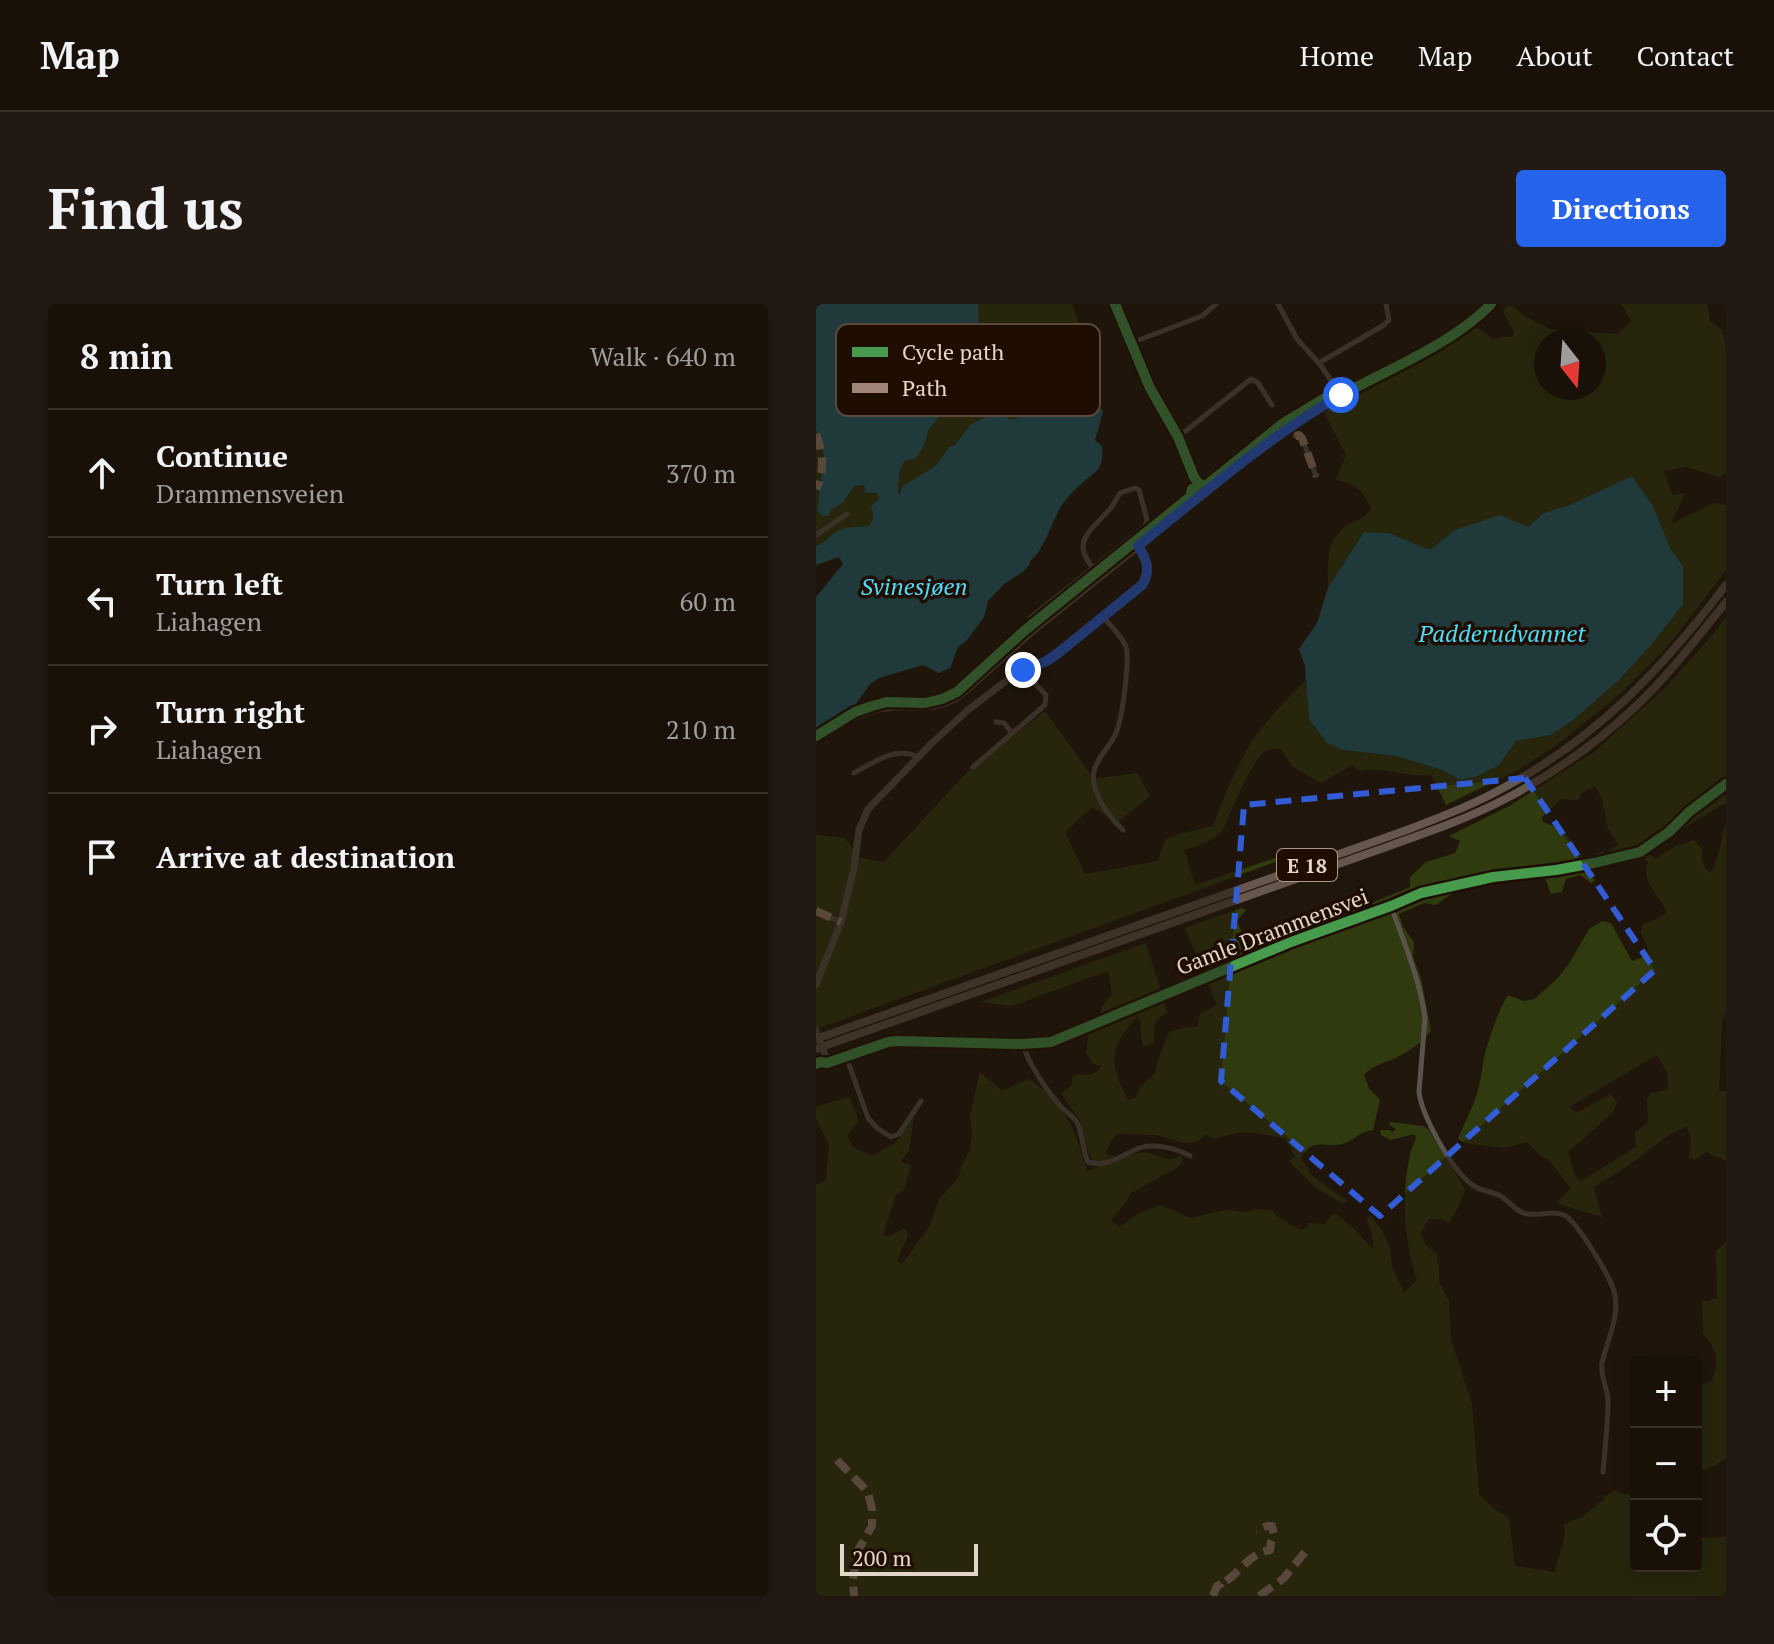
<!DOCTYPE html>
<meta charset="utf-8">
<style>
:root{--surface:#191008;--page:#221912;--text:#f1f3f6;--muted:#9f9d9c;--line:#373029;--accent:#2563eb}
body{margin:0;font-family:"PT Serif",serif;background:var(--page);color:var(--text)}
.controls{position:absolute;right:24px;bottom:24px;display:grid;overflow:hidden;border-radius:8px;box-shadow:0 4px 20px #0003}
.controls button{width:72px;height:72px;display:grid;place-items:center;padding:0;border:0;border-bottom:2px solid var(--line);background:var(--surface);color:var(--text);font:40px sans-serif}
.compass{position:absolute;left:718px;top:24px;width:72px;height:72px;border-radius:50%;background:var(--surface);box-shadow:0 4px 20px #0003;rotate:163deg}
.scale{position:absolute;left:24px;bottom:20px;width:138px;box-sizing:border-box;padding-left:8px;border:4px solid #e2d5c9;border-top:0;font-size:22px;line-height:28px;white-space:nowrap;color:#e2d5c9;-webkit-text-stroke:6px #1f0e00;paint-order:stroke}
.stop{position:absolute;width:24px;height:24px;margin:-18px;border:6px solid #2563eb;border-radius:50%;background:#fff}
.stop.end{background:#2563eb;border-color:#fff;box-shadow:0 2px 8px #0008}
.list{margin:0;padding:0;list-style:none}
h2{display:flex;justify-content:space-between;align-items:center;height:104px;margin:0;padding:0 32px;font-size:34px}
h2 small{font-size:26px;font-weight:400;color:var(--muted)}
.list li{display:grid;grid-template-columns:52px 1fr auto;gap:24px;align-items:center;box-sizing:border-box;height:128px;padding:0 32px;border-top:2px solid var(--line)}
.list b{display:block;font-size:30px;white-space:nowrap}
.list p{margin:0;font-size:26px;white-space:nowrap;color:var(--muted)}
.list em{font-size:26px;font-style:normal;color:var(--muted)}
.icon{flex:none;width:44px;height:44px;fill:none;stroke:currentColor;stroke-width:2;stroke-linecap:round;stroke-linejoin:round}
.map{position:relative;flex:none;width:910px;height:1292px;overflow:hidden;border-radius:8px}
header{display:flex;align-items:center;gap:48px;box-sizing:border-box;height:112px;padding:0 40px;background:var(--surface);border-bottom:2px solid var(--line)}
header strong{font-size:38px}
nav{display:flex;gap:44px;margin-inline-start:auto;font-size:28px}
.intro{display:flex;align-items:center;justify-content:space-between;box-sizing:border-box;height:192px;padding:0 48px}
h1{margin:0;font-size:56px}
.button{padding:20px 36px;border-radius:8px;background:var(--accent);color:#fff;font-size:28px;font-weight:700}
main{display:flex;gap:48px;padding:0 48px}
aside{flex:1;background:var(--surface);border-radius:8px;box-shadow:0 4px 20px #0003}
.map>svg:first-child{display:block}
.green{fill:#2f3a0f;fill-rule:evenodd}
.water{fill:#1f6474;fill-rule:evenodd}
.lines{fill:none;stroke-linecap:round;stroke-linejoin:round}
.minor{stroke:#5c524c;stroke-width:5}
.major{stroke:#5d5247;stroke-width:7}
.highway{stroke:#65574d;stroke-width:8}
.major-bridge{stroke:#5d5247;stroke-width:7}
.quiet{stroke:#a18479;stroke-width:8;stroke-dasharray:16 8;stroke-linecap:butt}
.cycleway-casing{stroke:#1f0e00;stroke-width:15}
.cycleway{stroke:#469c4c;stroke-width:10}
.route{stroke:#2563eb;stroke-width:10}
.marked{fill:none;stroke:#315cd6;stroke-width:6;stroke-dasharray:16 10;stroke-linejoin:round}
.labels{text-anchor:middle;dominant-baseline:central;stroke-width:7;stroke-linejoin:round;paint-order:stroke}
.shield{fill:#1f0e00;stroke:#a8998d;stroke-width:2}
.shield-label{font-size:20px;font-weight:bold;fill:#e2d5c9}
.street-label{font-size:22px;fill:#e2d5c9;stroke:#1f0e00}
.water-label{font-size:24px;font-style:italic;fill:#4ddbfc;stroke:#1f0e00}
.key{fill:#1f0e00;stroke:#5a4a3c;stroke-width:2}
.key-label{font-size:22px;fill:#e2d5c9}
</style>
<header>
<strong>Map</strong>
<nav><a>Home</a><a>Map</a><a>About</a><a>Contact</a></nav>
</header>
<div class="intro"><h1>Find us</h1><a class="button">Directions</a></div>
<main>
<aside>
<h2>8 min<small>Walk · 640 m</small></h2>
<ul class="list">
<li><svg class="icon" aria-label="ahead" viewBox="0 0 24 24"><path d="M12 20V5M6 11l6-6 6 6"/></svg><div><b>Continue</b><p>Drammensveien</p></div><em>370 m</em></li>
<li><svg class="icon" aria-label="left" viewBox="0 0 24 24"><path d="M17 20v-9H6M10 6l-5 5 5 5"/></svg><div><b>Turn left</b><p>Liahagen</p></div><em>60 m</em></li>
<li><svg class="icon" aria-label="right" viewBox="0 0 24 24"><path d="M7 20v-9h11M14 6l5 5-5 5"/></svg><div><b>Turn right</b><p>Liahagen</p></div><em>210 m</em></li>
<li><svg class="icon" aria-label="arrive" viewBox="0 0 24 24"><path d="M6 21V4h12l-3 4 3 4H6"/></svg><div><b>Arrive at destination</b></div></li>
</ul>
</aside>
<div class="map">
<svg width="910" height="1292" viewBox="0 0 910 1292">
<rect width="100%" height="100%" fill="#21160b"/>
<!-- green -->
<path class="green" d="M162,0H256L270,42L196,115L194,116L190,112L192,108L181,105L178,75L164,48Z
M805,0H891L894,17L907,27L910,47V169L903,173L870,163L848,167L856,191L869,189L855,220L898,199L910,201V266L852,342L804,390L742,440L702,466L630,501L615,471C589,474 569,461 543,467L536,461L505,479L476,462L465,445C459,444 453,444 447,449C435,459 414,510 406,527C396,538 382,541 368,546L379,581L459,554L473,553L0,725V531L29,534L44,554L68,558L152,467L229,407L278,475L321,469L334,492L301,519L276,503L249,528L269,570L342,557L349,536L364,530L397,522C407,495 418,467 433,442C448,418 470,396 490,376L493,415L527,446L580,452L626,466L644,476L683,461L700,437L735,431L756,417L802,377L836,340L867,262L855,246L837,202L816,172L756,200L728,209L712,223L639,226L614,246L573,229L548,228L512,284C512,260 509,233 534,220C543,215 549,214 555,205C546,184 542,182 520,176L530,151L508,108L555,85L561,80L565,72L647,21L660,23L678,36L686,33H697L698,28L687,7L691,2H696L708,12L734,25L802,30L816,17ZM730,36H778V84H730Z
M131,88H144L153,97L160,100L173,97L176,101L172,111L154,121L139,141L133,143L120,162L96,177L81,190L83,170L88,156L93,155L109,139L112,127L122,114Z
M0,125L8,152L1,206L6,212L12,211L15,206L27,199L37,182L48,181L54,190L60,189L64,194L60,197L58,214L53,222C40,223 29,223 18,231C11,235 8,239 0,242Z
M910,313V499L874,520L833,550L839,555L860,542L878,536L886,545C885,555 886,564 895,569C903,554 905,536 910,520V706L906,718L903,787H910V857L890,848L879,856L873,853L875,833L871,823C851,828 838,843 822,854C807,865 792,874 778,883L786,913L740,899L755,884L732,855L723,850L711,838L687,844L648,839L642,835C649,817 659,800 663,782C666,771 666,760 669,750C674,731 682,707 692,691L708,697L718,695L742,674L754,658L773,625L786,617L795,619L816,657L829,652L832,644L825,629L826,621L843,614L850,609L849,604C841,590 824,574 832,558L826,551L782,563L778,567L779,577L775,579L764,571L750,575L746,588L735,590L729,574C704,572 677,573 653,581C641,585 630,594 620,601L608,599L583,610L587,623L598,638L597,653L605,674L615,727C605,738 597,746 583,752C571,759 558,760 548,771L553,784L564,796L557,826C542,828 538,837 526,840C508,844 497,833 485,854L497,873L531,896L528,900L500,884L473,857L478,854C478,848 472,838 467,834C439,829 427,824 399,835L390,831L382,838L369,839L340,831L301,830L296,835L289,849L291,851L298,852L286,857H277L272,848L264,817L245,789L255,782L256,774L261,770C272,772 279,772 286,762L277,760L270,749L273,726L283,715L286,702L296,690L292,667L196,702L164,698L330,639L351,708C336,718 338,721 338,739L327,743L324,723L325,719L321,712C293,745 292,758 312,796L320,794L324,783L339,770L342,756L353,728L368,724L381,723L384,709L401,701L369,624L425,604L430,606L421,617L432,642H440L492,620L522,613L594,583V573L610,558L639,549L644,537L633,532L693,502L778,448L849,384L896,332ZM779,482L786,495L792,525L803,540L790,549L786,547C778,553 774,554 764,552L748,526L727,518L726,513L745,495L763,496L765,489ZM841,751L851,768L852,786L835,789L831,795L832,819L819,828L820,843L764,878L758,869L752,848L796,809L801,799L795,790L760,809L753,803Z
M164,768L186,787L213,775C249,798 261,829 271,868C280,863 319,848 328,848C343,849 350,861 366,851V858L362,863L315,889L309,899L295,916L303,923L320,911L344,901L374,914L410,906L430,908L438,905L456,906L462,913L484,926L491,924L493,919L508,920L518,909C533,918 544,931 556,944L558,943L555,926L551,918L552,913L555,912L567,928L574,945L576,962L588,989L601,976C588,937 585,891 594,851C595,844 599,839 600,833L598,830L575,836L565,831L564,826H573L577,828L580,825L573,821L575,818L607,822L612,825L649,885L643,901L633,919L626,915H613L604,929L610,941L620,949L623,965V978L633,997L635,1036L656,1100L663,1190L677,1204L693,1215L699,1262L739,1268C742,1251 751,1236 748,1220L766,1213L788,1195V1191L791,1192L798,1186L808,1190L820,1189V1262H880V1233L899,1234L910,1232V1292H0V881L10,876L13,841L0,814V803L33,793L43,817L31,832L37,843L56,852L79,839L98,813L93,846L85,858L95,861L88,886L80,891L67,930L72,933L89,924L92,931L81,957L86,960L114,922L123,895L142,875L145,863L154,846L156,831L154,812Z
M910,938V1154L899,1162L880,1168V1082L896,1077L900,1063V1052L896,1041L887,1029L886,996L892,997L901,994L900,947Z"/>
<!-- water -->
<path class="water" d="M0,0H162L164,48L178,75L181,105L192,108L190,112L194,116C210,107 236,118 249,103C254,97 257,87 260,80L269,81L267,91L268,100L273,103L277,99L287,107L279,136L286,142C289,168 277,168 262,183C254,190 247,198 242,208C234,223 228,246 214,257V260L208,267L188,280L172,297L168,313L151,336L142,343L134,364L123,369L107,361L63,374L54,380L40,400L0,424V293L27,260L23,253L0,261V242C10,239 14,230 24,226C32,222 44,223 53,222L58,214L55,202L64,194L60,189H50L48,181L38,182L27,199L15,206L12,212H6L1,207L8,152L0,125ZM144,88C156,100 157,101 173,97L176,102L173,111L154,121L139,141L133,143L120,162L87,182L84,189L82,190L83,170L88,157L98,155L103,150L109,139L112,127L122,114L131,89L132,91Z
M816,172L837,202L855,246L867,262V300L836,340L802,377L756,417L735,431L700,437L683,461L662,472L644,476L626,466L580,452L527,446L511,439L493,415L489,362L483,345L501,319L512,284L548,228L573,229L614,246L639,226L684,211L712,223L728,209L756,200Z"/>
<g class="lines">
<!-- minor -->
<path class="minor" d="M462,0L481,35L503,59L525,91
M315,39L386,12L400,0
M503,59L568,21L573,16L570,0
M479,132L483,131L486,134L500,172
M362,133L435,75L442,79L456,101
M0,231L31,210
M287,313C294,321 306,332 310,343C314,356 306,416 300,429C295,442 281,453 278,467C274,488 293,513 307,526
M214,314L320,230L329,222L331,216L323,186L319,184L304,189C300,195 298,201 293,206C267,234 255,240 284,273
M180,418L188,419L196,429
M157,463L229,401L230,391L207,367
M38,469C58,458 79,442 102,453
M575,602C588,639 604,676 609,714L603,788C606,812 637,869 658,882C666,888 678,887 686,893C695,899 700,908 711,910C723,912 737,906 748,911C761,917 793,971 798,987C805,1011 791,1036 786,1059C784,1071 791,1083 792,1095C792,1119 789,1144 787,1168
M0,607L25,618
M206,740C215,763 230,786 246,804C251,808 256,812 260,817C267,827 266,846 272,858C291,864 306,851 323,844C338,839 360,844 374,852
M30,752L52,814L61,824L75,833L83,830L105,797
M11,759L72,738L81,737L206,740L235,738L475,638L575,602L605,589L677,573L740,566L778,559L824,548L853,528L873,508L910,480"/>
<!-- major -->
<path class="major" d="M299,0L334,84L362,133L383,193
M0,436C22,422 43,407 69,404C99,400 115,409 144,392L217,327L464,129L505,103L637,31L656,18L675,0
M0,681L25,618L38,564L43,526L52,505L117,438L152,406L199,370L229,358L241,350L322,284C335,270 333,257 322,242
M0,764L11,759L9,751"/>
<!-- highway -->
<path class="highway" d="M0,735L588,527C622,514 657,501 689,483C782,433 847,364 910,281
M0,745L545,552C595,534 646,518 693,493C738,469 781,439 818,404C852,372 881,334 910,298"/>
<!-- major-bridge -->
<path class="major-bridge" d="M0,727L9,751"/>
<!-- quiet -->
<path class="quiet" d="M0,130C7,149 9,167 0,185
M479,132L483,131L486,134L500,172
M0,607L25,618
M21,1156L52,1188L56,1205V1222L41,1248L37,1275L38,1292
M397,1292L401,1282L405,1280L408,1275L410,1277C426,1266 433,1250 454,1246L455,1238L458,1231L456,1222H451L443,1226H440
M443,1292L468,1274L489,1248"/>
<!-- cycleway casing -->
<g class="cycleway-casing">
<path id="cycleway" d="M299,0L334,84L362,133L378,173L389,188
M0,432L39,408L56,402L71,398L109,399L126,395L141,388L208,327L374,193L376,185L392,180L466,120L527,83H530L533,87C578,63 640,37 675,0
M0,760L4,758L11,759L72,738L81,737L206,740L235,738L475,638L575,602L605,589L677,573L740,566L778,559L824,548L853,528L873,508L910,480"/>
</g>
<!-- cycleway -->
<use href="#cycleway" class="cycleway"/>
</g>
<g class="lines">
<!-- route -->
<path class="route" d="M207,366L229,358L241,350L326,281C335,267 331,255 322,242C388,189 452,133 525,91"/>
</g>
<!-- marked area -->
<path d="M0 0H910V1292H0ZM709,474L839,666L564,912L405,777L428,501Z" fill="#21160b" fill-opacity=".55" fill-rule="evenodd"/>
<path class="marked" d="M709,474L839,666L564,912L405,777L428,501Z"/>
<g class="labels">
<!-- shield labels -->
<rect class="shield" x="461" y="545" width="60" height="32" rx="6"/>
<g class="shield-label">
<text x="491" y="561">E 18</text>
</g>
<!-- street labels -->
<g class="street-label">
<text transform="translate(456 627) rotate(-21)">Gamle Drammensvei</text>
</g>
<!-- water labels -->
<g class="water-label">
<text x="98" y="282">Svinesjøen</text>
<text x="686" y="329">Padderudvannet</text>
</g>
</g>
<!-- legend -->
<rect x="20" y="20" width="264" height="92" rx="12" class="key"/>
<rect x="36" y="43" width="36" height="10" fill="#469c4c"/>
<rect x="36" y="79" width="36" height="10" fill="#a18479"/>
<g class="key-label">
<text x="86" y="56">Cycle path</text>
<text x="86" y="92">Path</text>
</g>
</svg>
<div class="controls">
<button>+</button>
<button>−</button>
<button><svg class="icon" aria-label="locate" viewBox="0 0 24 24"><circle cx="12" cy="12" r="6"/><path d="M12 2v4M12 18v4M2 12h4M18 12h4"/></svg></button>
</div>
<svg class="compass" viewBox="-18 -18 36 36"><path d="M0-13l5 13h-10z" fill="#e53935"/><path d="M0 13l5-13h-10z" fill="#9f9d9c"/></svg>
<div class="scale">200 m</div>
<div class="stop" style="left:525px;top:91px"></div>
<div class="stop end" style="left:207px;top:366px"></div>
</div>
</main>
